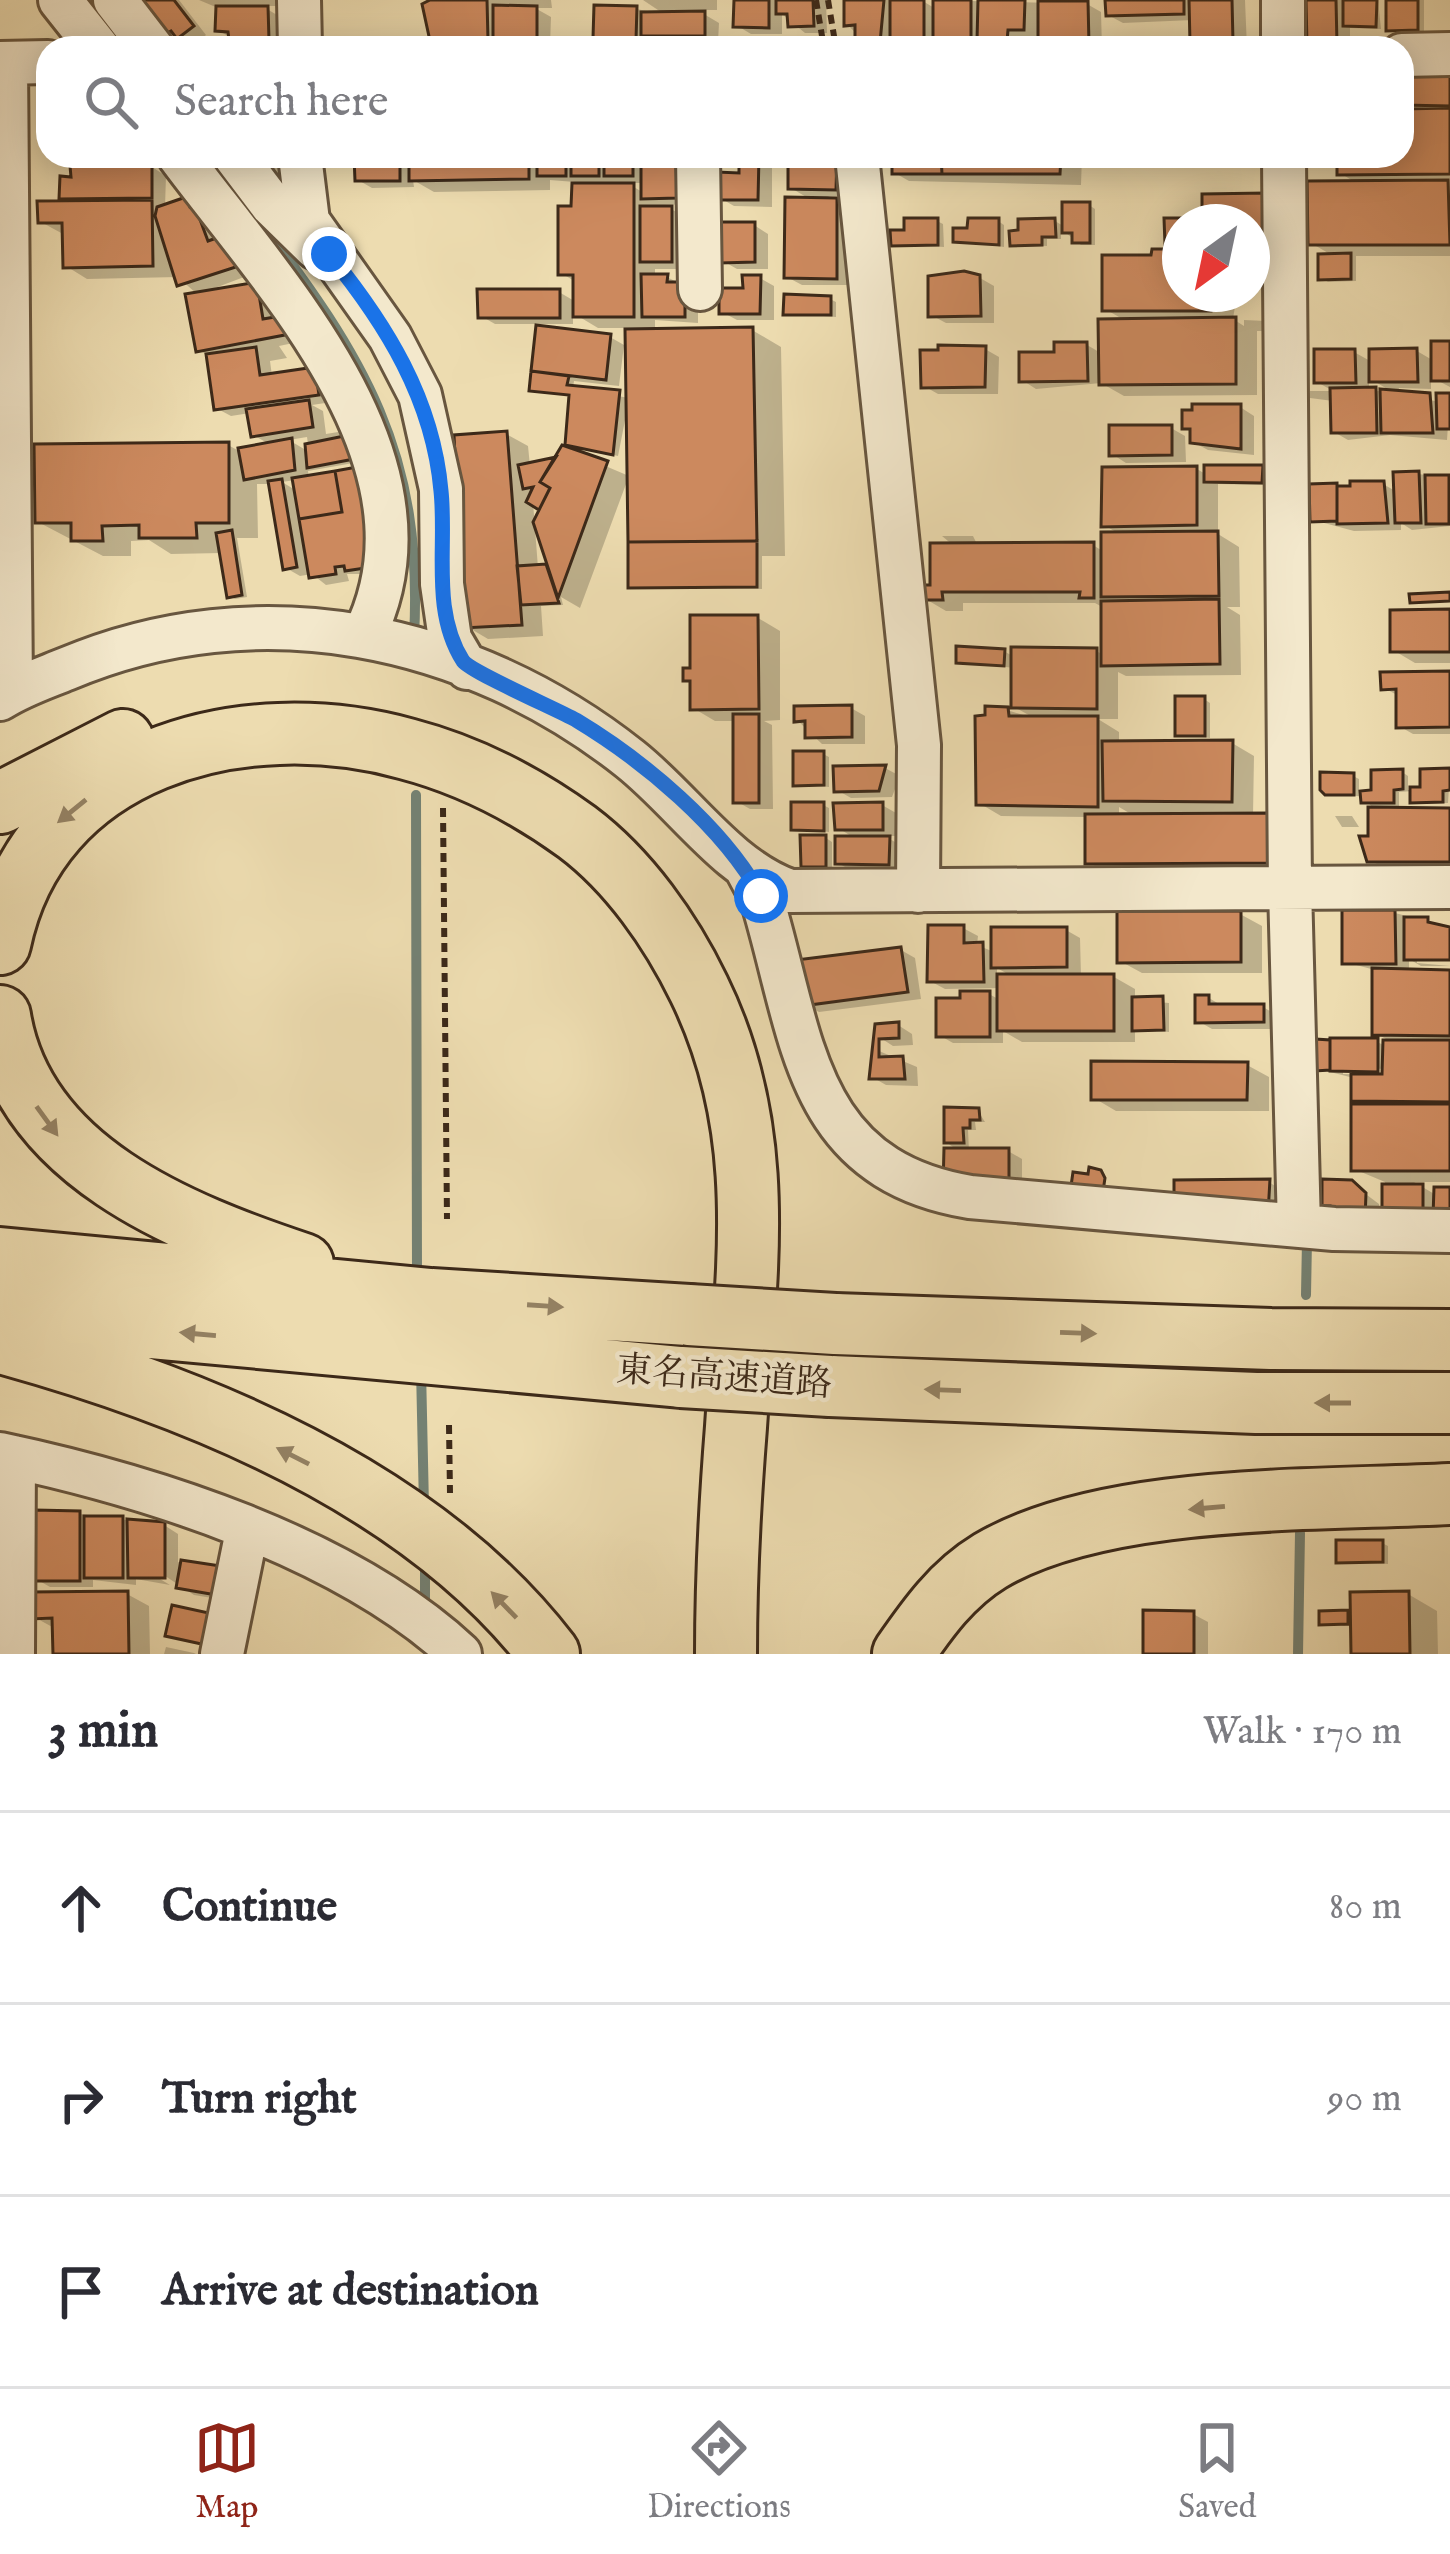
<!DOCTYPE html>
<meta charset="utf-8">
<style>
:root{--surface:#fff;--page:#f7f7f7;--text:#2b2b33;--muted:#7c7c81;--line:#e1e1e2;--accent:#8f2418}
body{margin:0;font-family:"IM FELL English","Noto Serif JP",serif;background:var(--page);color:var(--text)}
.compass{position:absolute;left:1162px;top:204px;width:108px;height:108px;border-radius:50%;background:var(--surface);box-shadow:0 6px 30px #0003;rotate:213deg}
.stop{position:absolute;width:36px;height:36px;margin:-27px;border:9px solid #1a73e8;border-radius:50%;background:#fff}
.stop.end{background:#1a73e8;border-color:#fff;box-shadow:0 3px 12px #0008}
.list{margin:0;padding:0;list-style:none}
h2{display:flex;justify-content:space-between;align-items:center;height:156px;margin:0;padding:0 48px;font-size:51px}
h2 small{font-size:39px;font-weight:400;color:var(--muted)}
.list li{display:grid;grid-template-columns:78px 1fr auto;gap:36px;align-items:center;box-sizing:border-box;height:192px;padding:0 48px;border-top:3px solid var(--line)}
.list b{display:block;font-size:45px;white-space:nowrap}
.list em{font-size:39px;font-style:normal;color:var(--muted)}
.icon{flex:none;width:66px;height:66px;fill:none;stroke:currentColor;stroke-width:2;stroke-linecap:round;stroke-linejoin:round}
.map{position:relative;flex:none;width:1450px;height:1654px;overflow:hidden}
.search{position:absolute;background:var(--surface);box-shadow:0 6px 30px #0003;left:36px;right:36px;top:36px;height:132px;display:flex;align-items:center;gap:30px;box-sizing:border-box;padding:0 42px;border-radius:36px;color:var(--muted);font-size:45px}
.sheet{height:732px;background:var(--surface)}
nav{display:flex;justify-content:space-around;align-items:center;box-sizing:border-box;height:168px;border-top:3px solid var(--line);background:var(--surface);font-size:33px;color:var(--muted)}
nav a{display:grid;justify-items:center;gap:6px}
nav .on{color:var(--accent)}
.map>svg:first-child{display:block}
.shadow{fill:#0003;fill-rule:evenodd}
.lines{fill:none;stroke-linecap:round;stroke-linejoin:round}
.stream{stroke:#748173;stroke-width:10}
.building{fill:#cc895e;stroke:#3c2919;stroke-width:3}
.minor-casing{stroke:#68563f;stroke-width:48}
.highway-casing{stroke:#3c2919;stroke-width:66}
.path{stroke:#3c2919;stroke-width:6;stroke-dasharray:9 6;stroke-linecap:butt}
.minor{stroke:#f3e8cc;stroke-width:42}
.highway{stroke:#eddcb0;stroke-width:60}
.highway-bridge-casing{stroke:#3c2919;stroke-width:66;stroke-linecap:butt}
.highway-bridge{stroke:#eddcb0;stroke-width:60}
.oneway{fill:#948264}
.route{stroke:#1a73e8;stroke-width:15}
.labels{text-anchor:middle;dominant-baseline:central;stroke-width:9;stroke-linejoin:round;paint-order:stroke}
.street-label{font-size:36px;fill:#3c2919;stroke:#f3e8cc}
</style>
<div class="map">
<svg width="1450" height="1654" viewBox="0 0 1450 1654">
<rect width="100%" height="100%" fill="#eddcb0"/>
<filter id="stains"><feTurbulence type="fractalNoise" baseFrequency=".00167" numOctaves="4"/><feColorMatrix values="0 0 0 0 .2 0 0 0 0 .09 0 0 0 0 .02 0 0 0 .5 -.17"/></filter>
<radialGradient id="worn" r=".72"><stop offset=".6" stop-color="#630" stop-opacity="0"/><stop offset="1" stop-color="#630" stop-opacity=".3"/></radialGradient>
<!-- shadow -->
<path class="shadow" d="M141,0H179L206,35L193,45L182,40Z
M199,0H288V6H262L282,18V46L246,47L218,30V8Z
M433,0H551L552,8H535L551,17L550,46L449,48L433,39Z
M643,0H717V10H697L719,23L718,42L658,43L650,38V46L610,44L596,36L636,9L664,14Z
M737,0H826L827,33H805L782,14V34H751L736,25Z
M847,0H921L936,9V0L1087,4L1101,12L1102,48H1048L1041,37L1021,36V48L984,41L950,45L938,38V48H906L894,41V48H870L847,24Z
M1108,0H1245L1247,48H1205L1193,42V20L1123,23L1108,15Z
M1310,0H1378L1381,29L1350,28V48H1318L1310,43Z
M1389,0H1424V32L1389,29Z
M1402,74L1450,75V256H1356V281L1328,282L1321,278L1335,257L1311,243L1358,184L1340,173V156H1402Z
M252,156H291L295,213Z
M324,156H646L675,159L690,167L691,204L664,205L685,217V269H655V277H667L698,293V323L655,320V332L752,330L781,347L785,556H762V589L631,586L629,400L618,456L574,446L572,396L532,389L539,324H495L481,316L559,292L576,302V282L561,273L575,182L550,180V190L434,192L413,180L414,187L372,188L358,180L357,166H339ZM627,183H644V193ZM573,313L598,328H628L629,398L573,388L574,381L619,386L624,345L610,337L539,329V324H573Z
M742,156L772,162V207L734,206L720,198L742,176Z
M791,156H850V196H828L851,209V285H802L787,277L813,201L791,188Z
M895,156H1082L1081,185L909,181L895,173Z
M152,167L166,176L165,207L186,200L200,208L257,272L199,294L271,293L275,320L303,341L279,346L287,358L270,361L272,376L315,370L332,402L312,405L323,411L326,434L344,431L359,462L308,471L309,479L356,471L385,574H347L349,581L326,585L312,574L300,576L286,568L271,484H257L258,538H237L247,597L235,599L229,596L222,553L171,554L149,540L131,541V556H103L38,522L228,445L239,451L271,445L253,435L250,413L231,416L216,408L209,356L199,350L198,295L178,277L87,279L66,266L63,234L41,222L75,204L62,197ZM307,437L309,452L289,440ZM295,480L297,491L282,482Z
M1264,196L1278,251L1252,252V222H1180V251L1168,244L1167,221H1205Z
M1089,205L1095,209V245H1081L1061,229V239H1047V246L1013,244L1055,221L1065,227Z
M937,221L943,224L944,247L894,244Z
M998,221L1004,225V247L956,240Z
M754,225L768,234V269H737L723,261Z
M1180,253V294H1237L1233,319L1244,326V320L1266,321L1272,331H1257V395L1124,396L1101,383L1036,389L1022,380L1057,355L1087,345L1101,353L1126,321L1105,309V258Z
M760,278L774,286V320H737L722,312Z
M980,278L994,286V323H946L931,315Z
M830,299L836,302V317L786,313Z
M1450,344V387L1431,377V389L1399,388L1398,393L1439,402L1450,396L1447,440L1390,435L1348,440L1334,432L1333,401L1310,398V391H1333L1317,382L1354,352L1372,362L1417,351L1434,361ZM1369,378L1394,393L1369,390Z
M985,349L999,357L998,394H938L924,386Z
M1240,407L1254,416V455L1208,450L1193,442V432L1185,427Z
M1171,428L1185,436L1186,462L1126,463L1112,454Z
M506,434L528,446L530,466L556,460L563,448L629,476L580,608L561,597L563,605L541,606L543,636L488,639L466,626ZM533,502L543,508L552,571L538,568Z
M1262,468L1268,472V485L1218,484V534L1239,547L1240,607H1227L1240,615L1241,675L1126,676L1118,672V719H1098L1119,732V744L1232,743L1254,756L1253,816L1290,874L1110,875L1088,862V817L1001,816L979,803L1007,710L1036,719L1014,707V668L959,661L1004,651L1014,657L1096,651L1104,655V608L1095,603H963V611H946L924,598L954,546L942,536H973L978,546L1093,545L1104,552L1121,535L1104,525L1197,469L1207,475ZM1119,807L1136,817H1119Z
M1419,474L1450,479V526L1412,530L1401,523V530L1354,531L1313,520L1383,484L1397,492Z
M1450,612V663H1415L1393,650Z
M758,618L780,631V720L764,721L772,725L773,809H750L736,801V721H715L693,708V683L686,679Z
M1450,674V734H1413L1399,726V696L1384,688Z
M1204,699L1210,703V738L1178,734Z
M851,708L865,716V744H822L797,720Z
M823,754L829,757V787L796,784Z
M885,768L900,776L892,797L851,798L837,790L836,769Z
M1450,771L1448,803L1420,804L1413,791L1399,792V810L1450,811V873H1392L1370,860V852L1362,847V839L1371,838V806L1364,797L1329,792L1353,776L1359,779V794L1374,793L1402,772L1408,776V790H1423Z
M823,805L829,808V832L794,828Z
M882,805L896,813L897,836H885L903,847V872L852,871L838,863L856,839L838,828Z
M1335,816H1352L1359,827H1342Z
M826,838L832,842V869L804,865Z
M1395,913L1450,927V957H1417V963L1450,966H1421L1409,959V972L1450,973V1182H1414L1436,1195L1450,1190V1214L1385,1220V1182L1354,1169L1367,1107L1354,1099V1078L1318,1069L1377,1042L1386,1046V1039L1375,1033V970L1345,962ZM1343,1068L1393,1069L1392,1075L1343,1074Z
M1240,914L1262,926V973H1142L1120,961Z
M963,928L978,936L977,945L994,952L1066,930L1080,938L1081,977H1114L1135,989V1000L1169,1003V1032L1135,1029V1042H1022L1003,1031V1043H953L939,1035V1001L989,994L1000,1000V988L945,989L930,981ZM997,968L1013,977H997Z
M901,950L915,958L921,999L819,1012L805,1004Z
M1209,998L1224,1007H1263L1277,1015V1029H1212L1198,1021Z
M898,1025L912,1034L913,1045L893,1046L879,1037Z
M872,1048L917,1067L918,1086L886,1085L872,1077Z
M1247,1065L1269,1077V1111H1116L1094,1098Z
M978,1111L985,1122H975L976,1130H968L969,1151H1008L1022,1159V1196L946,1142Z
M1269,1182L1283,1191L1282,1220L1192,1211Z
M1351,1183L1379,1204V1226L1325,1204Z
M80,1514L164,1525L178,1534V1562L226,1570L236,1602L194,1595L153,1568L150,1573L170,1585L136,1579V1585L93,1580V1587H50L36,1579Z
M1382,1543L1388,1546V1564L1339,1561Z
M127,1594L149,1606L150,1654H56V1629L34,1617Z
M1408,1594L1437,1611L1438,1654H1355L1354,1624L1337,1614L1334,1619L1346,1626L1322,1623V1614H1347L1354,1617L1353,1595Z
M1193,1614L1208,1622V1654H1146Z
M166,1647L194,1653L196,1654H164Z"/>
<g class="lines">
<!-- stream -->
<path class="stream" d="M91,0L104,17
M210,156L224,174
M257,217C364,358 424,452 414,637
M416,795L417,1279
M1306,1295L1307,1240
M421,1369L424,1507
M425,1561V1609
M1298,1654L1300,1533"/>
</g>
<!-- building -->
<path class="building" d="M140,0H174L194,26L177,39L171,31L166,34Z
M430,0H487L488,40L430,41L422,4Z
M734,0H769V28L733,27Z
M776,0H813L814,26L788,27L787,14H776Z
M844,0H884L880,43H855V25L844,26Z
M890,0H924V42H890Z
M933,0H971V39L933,38Z
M978,0H1025L1024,30H1008L1007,41H977Z
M1105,0H1184V14L1106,16Z
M1189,0H1232L1233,42L1190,43Z
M1306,0H1336L1337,45H1307Z
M1343,0H1377L1376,27L1343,26Z
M1386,0H1418V30L1386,31Z
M1038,1H1088L1089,45L1038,46Z
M493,5L537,6V40L493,39Z
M594,5L637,6L636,40L593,38Z
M216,6H268L269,40H229L228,32L215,31Z
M705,11V36H641V12Z
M1402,71L1450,72V106L1402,105Z
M1450,108V174L1337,175V156H1402V109Z
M354,156H400V181H355Z
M409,156H529V179L409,181Z
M537,156H566V176H537Z
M571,156H599V176H571Z
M604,156H633V176H604Z
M676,156L677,198L641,199V157Z
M739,156H759L758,200H717V172L739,173Z
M788,156H837L836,190L788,189Z
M892,156H941L942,174H892Z
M941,156H1061L1060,174H942Z
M152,164V198L59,199L60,176L71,177L70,166Z
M1448,180L1450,245H1308L1307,181Z
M572,183H634V317H573V275H558V206H571Z
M1265,193V245H1252V222H1180V245H1165L1164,218H1202V194Z
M186,197L190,207L195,206L208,241L222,236L245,264L177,286L155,216L157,207Z
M785,197L837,198V279L784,278Z
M152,200L153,266L63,268L62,223H38L37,201Z
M1062,202H1090V243H1072V233H1062Z
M640,206H672V262H640Z
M904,218H938V245L891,246L890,230H904Z
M968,218H999V245L953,242V228H967Z
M1055,218L1056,237H1042V245L1010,246L1009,231L1018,230V219Z
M720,222H755V262L720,263Z
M1152,249H1180V294H1211V311H1102V255H1151Z
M1351,253V279L1318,280V254Z
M964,271L980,275L981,316L928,317V276Z
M641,274H668L667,282H685V317H642Z
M742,275H761L760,314H719V288H743Z
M257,282L263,319L287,315L290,334L196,352L185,294Z
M477,289H560V318H478Z
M784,294L831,296V315H783Z
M1236,317V384L1099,385L1098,319Z
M536,325L611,334L606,380L531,371Z
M753,327L757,541L628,542L625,329Z
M1431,341H1450V381H1431Z
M1054,342H1087L1088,381L1019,382V352H1054Z
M938,345L986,346L985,387L921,388L920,350H938Z
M256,347L260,375L315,367L319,395L214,410L206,354Z
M1417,348L1418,382H1369V349Z
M1314,349H1355L1356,383H1314Z
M531,371L569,376L567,385L620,390L613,455L565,445L569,395L529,391Z
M1376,387L1377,433H1331L1330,388Z
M1380,389L1430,393L1433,433H1381Z
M1436,393H1450V429H1437Z
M309,400L313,427L251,437L246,409Z
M1192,404H1241V449L1190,443V429H1182V410H1192Z
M1109,425H1172V455L1109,456Z
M507,431L522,625L463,628L454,435Z
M349,435L354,459L307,468L305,444Z
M292,438L295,470L244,480L238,448Z
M229,442V523H196L197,538H139V525L102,526L103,541H71V523H35L34,444Z
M562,445L608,461L558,598L533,522L550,488L540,482Z
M556,457L540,482L550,488L539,510L526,502L533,487L523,489L518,465Z
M1204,465H1263L1262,483L1204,482Z
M1197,466V525L1101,527L1102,467Z
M357,467L372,567L345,571L344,566L335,567L336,574L309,578L299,519L342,512L335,471Z
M335,471L342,512L299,519L292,478Z
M1419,471L1421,523H1395L1393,472Z
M1425,475H1449V524H1426Z
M282,479L297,567L283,570L268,481Z
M1350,481H1384L1388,523L1337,524V486H1350Z
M1337,483V521L1310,522L1309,484Z
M232,530L242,595L227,598L216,533Z
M1218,531L1219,596L1101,597V532Z
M757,541V587L628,588V542Z
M1094,542V598H1079L1080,592H942L943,600H921V585H930V543Z
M546,564L559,603L521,605L517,566Z
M1450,592V601L1410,603L1409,594Z
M1219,599L1220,664L1101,666V601Z
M1450,609V652H1390V610Z
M690,615H758L759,709L690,710V681H683V668H690Z
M956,646L1005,649L1004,666L956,663Z
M1011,647L1097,648V709L1011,708Z
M1450,671V727L1396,728V689L1381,690L1380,672Z
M1175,696H1205V736H1175Z
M852,705V737L805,738V721L794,722V706Z
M985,706L1008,707L1009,716H1098V807L976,805L975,716L985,715Z
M733,714H759V803H733Z
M1233,740L1232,802L1103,801L1102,741Z
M793,751H824V785L793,786Z
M886,765L879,791L834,792L833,766Z
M1450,768V790L1443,791V802L1410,803V787H1420V769Z
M1403,769V789L1394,790V803H1361L1360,791L1371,790V770Z
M1320,772L1354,773V795H1325L1320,790Z
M791,802H824V831L791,830Z
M883,802V830H835L833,803Z
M1368,807L1450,808V862H1367L1359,836H1368Z
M1269,813V863L1085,864V814Z
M800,835H826V867H801Z
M835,836H890L889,865L835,864Z
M1342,910H1395L1396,964H1342Z
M1117,911H1241V962L1117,963Z
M1404,917H1428V922L1450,927V960H1404Z
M928,925H964V943L983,942L984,982H927Z
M991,927H1067V967L991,968Z
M901,947L908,992L802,1006L796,960Z
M1372,968L1450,970V1036L1372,1035Z
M997,974H1114V1031H997Z
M960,991H990V1037H936V998H960Z
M1195,995H1209V1004H1264V1022L1195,1023Z
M1163,996L1164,1030L1132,1031V997Z
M899,1022V1038L879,1039V1057L903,1056L905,1079H869L875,1024Z
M1330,1038H1378V1072L1330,1071Z
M1315,1039L1330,1040V1070L1315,1071Z
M1383,1040H1450V1102L1351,1101V1074H1382Z
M1091,1061L1248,1062L1247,1100H1091Z
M1351,1104H1450V1171H1351Z
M944,1107L979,1108L980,1120H970V1128H963L964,1143H944Z
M944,1148H1009V1189L943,1187Z
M1089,1167L1101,1170L1105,1178L1102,1198L1070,1193L1073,1172L1088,1174Z
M1270,1179L1268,1214L1174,1205V1180Z
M1322,1179L1352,1180L1366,1193L1365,1220L1330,1219V1206H1322Z
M1382,1184H1423V1222H1382Z
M1434,1187H1450V1217H1433Z
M34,1510L80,1511V1581H33Z
M84,1516H123V1578H84Z
M127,1519L165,1522V1578H128Z
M1336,1540H1383V1562L1336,1563Z
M181,1560L227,1567L222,1596L176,1588Z
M128,1591L129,1654H53L52,1618L31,1619L30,1592Z
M1409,1591L1410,1654H1351L1350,1592Z
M172,1605L218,1615L206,1645L165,1636Z
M1143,1610L1194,1611V1654H1143Z
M1348,1610V1624L1319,1625V1611Z"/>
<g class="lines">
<!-- minor casing -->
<g class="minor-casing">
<path id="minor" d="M60,0L98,48
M115,0L152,48
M299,0L300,48
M1283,0V48
M1402,55L1450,54
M0,63L48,62
M6,63L11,692
M179,156C275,285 449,464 364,635
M235,156L272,205L316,248
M300,156L308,221L390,337L420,395L441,489L442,584L450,639L467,668
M698,156L700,289
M857,156L919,745L918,891
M1284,156L1290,888L1299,1226
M0,699C20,686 44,678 66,669C257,588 470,632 630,759C683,801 727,869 790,891L1450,887
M746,868L761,896C803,1032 801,1169 970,1197L1334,1229L1450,1231
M0,1454C151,1486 345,1547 460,1654
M13,1654L14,1457
M222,1654L247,1531"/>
</g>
<!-- highway casing -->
<g class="highway-casing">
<path id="highway" d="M0,803L123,740
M0,944C38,758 241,703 407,749C468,765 526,795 577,832C629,871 671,931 699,989C770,1134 746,1273 736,1427C730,1502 726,1578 726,1654
M0,1016C23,1161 180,1223 303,1264
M0,1258L431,1299L689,1315
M0,1314L681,1377
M835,1324L1271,1339L1450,1340
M5,1344C200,1398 423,1489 549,1654
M830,1386L1256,1403H1450
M903,1654C928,1618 952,1584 990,1561C1104,1493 1318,1501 1450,1494"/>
</g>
<!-- path -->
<path class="path" d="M816,0L824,48
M828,0L836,48
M443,808L447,1219
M449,1425L450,1493"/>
<!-- minor -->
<use href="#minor" class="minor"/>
<!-- highway -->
<use href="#highway" class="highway"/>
<!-- highway-bridge casing -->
<g class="highway-bridge-casing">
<path id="highway-bridge" d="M689,1315L835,1324
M681,1377L830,1386"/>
</g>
<!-- highway-bridge -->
<use href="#highway-bridge" class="highway-bridge"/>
</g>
<!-- one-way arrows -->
<defs><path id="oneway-solid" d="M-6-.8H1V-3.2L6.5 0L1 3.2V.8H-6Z" transform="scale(3)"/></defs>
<g class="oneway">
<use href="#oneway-solid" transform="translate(72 811) rotate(141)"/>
<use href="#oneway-solid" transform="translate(47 1121) rotate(54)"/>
<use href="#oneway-solid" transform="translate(545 1306) rotate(4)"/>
<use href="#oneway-solid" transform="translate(1078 1333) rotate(2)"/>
<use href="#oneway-solid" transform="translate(198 1334) rotate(-175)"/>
<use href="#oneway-solid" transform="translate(943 1390) rotate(-178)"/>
<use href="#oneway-solid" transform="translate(1333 1403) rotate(-180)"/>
<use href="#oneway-solid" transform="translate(293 1456) rotate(-153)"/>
<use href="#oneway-solid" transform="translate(1207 1508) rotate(175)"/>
<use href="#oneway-solid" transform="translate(504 1605) rotate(-134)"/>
</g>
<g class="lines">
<!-- route -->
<path class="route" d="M329,254C386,324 433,399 441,491C447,547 431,611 463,661C471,672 556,709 576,720C644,761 723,827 761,896"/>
</g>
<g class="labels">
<!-- street labels -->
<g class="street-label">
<text transform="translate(724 1378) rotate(4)">東名高速道路</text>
</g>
</g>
<rect width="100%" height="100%" filter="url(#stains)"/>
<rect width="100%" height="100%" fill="url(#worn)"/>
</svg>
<svg class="compass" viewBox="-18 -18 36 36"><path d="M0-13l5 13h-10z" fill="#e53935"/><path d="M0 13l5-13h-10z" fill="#7c7c81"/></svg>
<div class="stop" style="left:761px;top:896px"></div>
<div class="stop end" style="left:329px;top:254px"></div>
<div class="search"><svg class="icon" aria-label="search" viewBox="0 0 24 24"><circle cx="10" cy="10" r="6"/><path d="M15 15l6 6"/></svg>Search here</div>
</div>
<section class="sheet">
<h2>3 min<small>Walk · 170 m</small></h2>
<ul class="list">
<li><svg class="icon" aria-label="ahead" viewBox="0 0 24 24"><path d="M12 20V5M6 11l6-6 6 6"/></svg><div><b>Continue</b></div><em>80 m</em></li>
<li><svg class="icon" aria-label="right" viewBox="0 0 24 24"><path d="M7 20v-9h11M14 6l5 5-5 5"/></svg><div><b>Turn right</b></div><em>90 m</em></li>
<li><svg class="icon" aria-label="arrive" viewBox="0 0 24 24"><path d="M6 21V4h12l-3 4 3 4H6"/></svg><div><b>Arrive at destination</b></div></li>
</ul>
</section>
<nav>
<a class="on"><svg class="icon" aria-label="map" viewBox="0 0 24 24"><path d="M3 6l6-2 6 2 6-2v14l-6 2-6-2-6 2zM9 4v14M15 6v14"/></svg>Map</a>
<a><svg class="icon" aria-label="directions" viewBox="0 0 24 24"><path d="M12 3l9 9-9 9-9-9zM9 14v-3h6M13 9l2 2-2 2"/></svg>Directions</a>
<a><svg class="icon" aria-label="saved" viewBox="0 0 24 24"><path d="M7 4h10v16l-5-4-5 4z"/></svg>Saved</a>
</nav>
